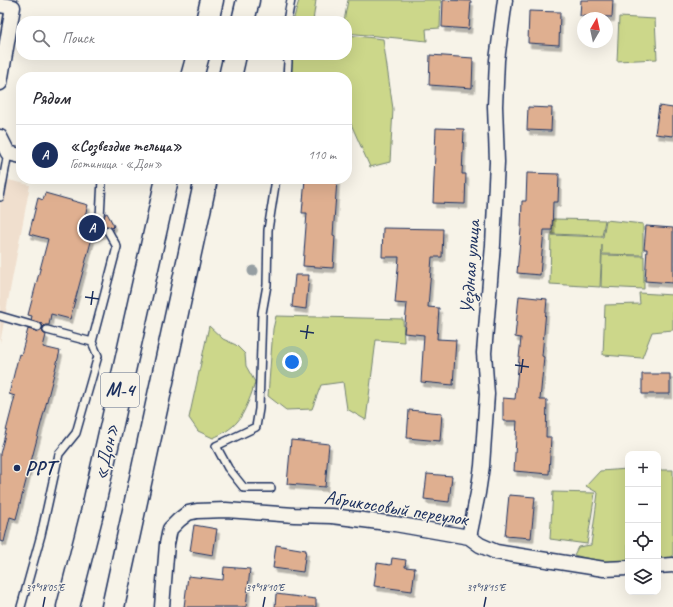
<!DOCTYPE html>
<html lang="ru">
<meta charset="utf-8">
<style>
:root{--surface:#fff;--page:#f7f7f7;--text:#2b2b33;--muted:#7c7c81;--line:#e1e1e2;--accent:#1b2f5e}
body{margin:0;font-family:Caveat,sans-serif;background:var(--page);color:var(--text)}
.controls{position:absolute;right:12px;bottom:12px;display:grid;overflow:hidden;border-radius:8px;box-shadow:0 4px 16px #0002}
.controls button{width:36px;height:36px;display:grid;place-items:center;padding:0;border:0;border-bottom:1px solid var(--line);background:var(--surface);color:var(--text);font:20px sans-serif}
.compass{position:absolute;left:577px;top:12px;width:36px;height:36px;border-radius:50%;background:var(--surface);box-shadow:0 4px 16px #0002;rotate:9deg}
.you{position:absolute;left:292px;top:362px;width:14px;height:14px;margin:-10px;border:3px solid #fff;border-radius:50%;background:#1a73e8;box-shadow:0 0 0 6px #1a73e833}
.badge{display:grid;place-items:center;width:26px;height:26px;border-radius:50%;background:var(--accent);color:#fff;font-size:13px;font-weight:700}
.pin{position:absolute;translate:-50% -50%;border:2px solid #fff;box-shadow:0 1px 4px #0006}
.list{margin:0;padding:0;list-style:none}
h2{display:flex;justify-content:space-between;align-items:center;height:52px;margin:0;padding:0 16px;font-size:17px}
h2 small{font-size:13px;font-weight:400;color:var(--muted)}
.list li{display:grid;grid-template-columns:26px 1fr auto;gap:12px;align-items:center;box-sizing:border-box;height:60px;padding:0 16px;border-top:1px solid var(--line)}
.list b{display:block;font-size:15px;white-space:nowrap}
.list p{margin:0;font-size:13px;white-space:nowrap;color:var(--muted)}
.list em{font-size:13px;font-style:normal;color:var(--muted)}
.icon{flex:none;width:22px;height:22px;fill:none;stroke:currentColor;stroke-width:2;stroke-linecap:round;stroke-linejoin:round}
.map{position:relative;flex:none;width:673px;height:607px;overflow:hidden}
.search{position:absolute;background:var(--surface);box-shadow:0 4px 16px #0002;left:16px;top:16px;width:336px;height:44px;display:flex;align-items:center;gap:10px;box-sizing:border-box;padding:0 14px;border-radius:16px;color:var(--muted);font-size:15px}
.panel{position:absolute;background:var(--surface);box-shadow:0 4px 16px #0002;left:16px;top:72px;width:336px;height:112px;border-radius:16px}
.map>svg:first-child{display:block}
.built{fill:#f0dfce}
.green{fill:#ccd78a;stroke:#748374}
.building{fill:#dfaf90;stroke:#1b2f5e;filter:url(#shadow)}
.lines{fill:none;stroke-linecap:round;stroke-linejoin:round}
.lane-casing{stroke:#1b2f5e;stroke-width:10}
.street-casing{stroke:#1b2f5e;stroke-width:17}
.highway-casing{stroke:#1b2f5e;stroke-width:25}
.lane{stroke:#f7f3e8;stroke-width:7}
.street{stroke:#f7f3e8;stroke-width:14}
.highway{stroke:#f7f3e8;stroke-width:22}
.tree{fill:#969ea2}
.ticks{fill:none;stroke:#1b2f5e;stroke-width:1.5}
.poi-dot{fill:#1b2f5e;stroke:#f7f3e8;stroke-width:1.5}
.labels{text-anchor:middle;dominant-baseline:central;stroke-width:3;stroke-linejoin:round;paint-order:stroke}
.shield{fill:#f7f3e8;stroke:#5d6a87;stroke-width:1}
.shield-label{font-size:19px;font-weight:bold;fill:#1b2f5e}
.street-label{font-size:20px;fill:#1b2f5e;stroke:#f7f3e8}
.poi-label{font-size:20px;font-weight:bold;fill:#1b2f5e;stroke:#f7f3e8;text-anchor:start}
.ticks-label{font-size:10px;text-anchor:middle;fill:#1b2f5e;stroke:#f7f3e8;stroke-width:3;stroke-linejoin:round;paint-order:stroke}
</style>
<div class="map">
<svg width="673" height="607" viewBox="0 0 673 607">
<defs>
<filter id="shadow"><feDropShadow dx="2.5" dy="4.5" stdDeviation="0" flood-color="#0004"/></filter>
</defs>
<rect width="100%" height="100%" fill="#f7f3e8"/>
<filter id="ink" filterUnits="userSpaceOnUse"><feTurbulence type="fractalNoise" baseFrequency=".025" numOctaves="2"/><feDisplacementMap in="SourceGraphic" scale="8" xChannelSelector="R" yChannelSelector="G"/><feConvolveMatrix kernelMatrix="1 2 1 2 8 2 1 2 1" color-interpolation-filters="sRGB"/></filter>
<g filter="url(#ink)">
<!-- built -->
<path class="built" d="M0,178L30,185L0,343Z"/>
<!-- green -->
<path class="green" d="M299,0H316L313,21H293Z
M348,0H441L440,28L426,29L427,41L347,33V21H344Z
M619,17L655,19L657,59L617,61Z
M347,35L383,39L393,109L390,162L370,167L347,115V77H290L291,55H347Z
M553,219L605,220L602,236L552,234Z
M606,220L643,224V255L602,254V245L600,287L550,284L551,235L603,237Z
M602,255L644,256V289L601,287Z
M639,293L673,295V330L652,332L642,358L603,355L605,305L640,304Z
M276,316L403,319L404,342L376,340L366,420L347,409L343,382L321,385L312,409L286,410L268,396L273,329Z
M209,326L223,339L236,345L245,354L246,366L255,382C253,391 244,415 237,422C231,429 222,434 213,438L198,431L189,418Z
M628,469V562L604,563L574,555L578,547L591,545L598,493L586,486L600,471Z
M658,470H673V561H658Z
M553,492L595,493L587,544L550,539Z"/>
<!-- building -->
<path class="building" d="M443,0L471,1L469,29L442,27Z
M581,0H613L612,17L580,16Z
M529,11L560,12L559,45L528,43Z
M430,55L473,58L472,88L429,85Z
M659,106L673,108V136L655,134Z
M528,107L552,108L551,131L527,130Z
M436,128L464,129L462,174H466L465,204L433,203Z
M527,173L559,174L558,202H553L552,230H544L540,275L517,273L521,229L522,201H526Z
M305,179L337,180L333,235L335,236L333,268L303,266L307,213H302Z
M45,193L88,205L82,226L95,219L99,222L103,221L104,219L105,214L107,213L114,226L112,228L108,226H106L104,229L103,233L92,238L70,319L51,314L49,325H45L43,327L41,323L31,320L32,316L28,315L48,239L29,234L38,198L43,200Z
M646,226L673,228V283L645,281L647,249H644Z
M383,228L443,229L442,257H432L428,307L439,308L437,339L456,340L453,385L421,382L424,335L404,333L407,304L395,303L399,257H382Z
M295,275H309L306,309L292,307Z
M519,296L547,299L542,356L544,357L540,400H547L546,437H551L549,474L514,471L517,421H503V398L515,399L521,338L515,337Z
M28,329L39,332L42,330L43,333L46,335L43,347L60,351L16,519L10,517L4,542L0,541V454L15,396L9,394L19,354L21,355Z
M642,374H670V394H642Z
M409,410L442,413L440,441L407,438Z
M291,440L329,444L325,487L287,484Z
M427,474L452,476L449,502L424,499Z
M509,495L535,497L531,538L505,536Z
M194,525L217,529L213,555L190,551Z
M276,545L306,550L303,572L273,568Z
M392,558L406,560L405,567L415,568L412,591L374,586L377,563L391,565Z
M224,567L250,569L246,607H184L188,576L223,580Z
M276,594L316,599V607H275Z"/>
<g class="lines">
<!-- lane casing -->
<g class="lane-casing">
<path id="lane" d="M287,21L291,0
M287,55L288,62L287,77
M0,197L8,153
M100,217L102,179
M0,316L38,327
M47,330L92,342
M271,488H244L228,468L216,446L256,427L259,409L262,313L267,285L268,230L276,179
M21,607L41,535L59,454L76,433L98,356L92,342L117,247L108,231"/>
</g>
<!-- street casing -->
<g class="street-casing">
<path id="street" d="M0,5L13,7L0,83
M0,137L8,153L21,156
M469,537L478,493L482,466L487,394L484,353L493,245L497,162L495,106L497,60L505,0
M658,566L673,565
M162,607L167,544L170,529L179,520L188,513L197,511L226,510L294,515L332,516L395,524L469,537L480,545L496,552L604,569L628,568"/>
</g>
<!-- highway casing -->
<g class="highway-casing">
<path id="highway" d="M207,21L212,0
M243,21L248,0
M192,77L198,55
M230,77L235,55
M68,607L92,513L167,179
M113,607L206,179"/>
</g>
<!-- lane -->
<use href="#lane" class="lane"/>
<!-- street -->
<use href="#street" class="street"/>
<!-- highway -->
<use href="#highway" class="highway"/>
</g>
<!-- trees -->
<circle class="tree" cx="253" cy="271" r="5.5"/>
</g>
<!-- ticks -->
<path class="ticks" d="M85,297L99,299M91,305L93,291M300,331L314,333M306,339L308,325M515,365L529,367M521,373L523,359M43,607L45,597M263,607L265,597M484,607L486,597"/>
<!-- markers -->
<circle class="poi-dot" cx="17" cy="468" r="4"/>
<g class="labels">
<!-- shield labels -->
<rect class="shield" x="101" y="373" width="38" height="34" rx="3"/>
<g class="shield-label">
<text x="120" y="390">М-4</text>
</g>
<!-- street labels -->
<g class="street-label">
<text transform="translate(470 267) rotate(-86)">Уездная улица</text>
<text transform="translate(106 452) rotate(-77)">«Дон»</text>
<text transform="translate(396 508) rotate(9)">Абрикосовый переулок</text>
</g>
<!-- poi labels -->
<g class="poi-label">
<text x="25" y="468">РРТ</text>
</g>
</g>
<g class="ticks-label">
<text x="45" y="591">39°18'05"E</text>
<text x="265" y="591">39°18'10"E</text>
<text x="486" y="591">39°18'15"E</text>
</g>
</svg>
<div class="controls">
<button>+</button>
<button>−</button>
<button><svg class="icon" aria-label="locate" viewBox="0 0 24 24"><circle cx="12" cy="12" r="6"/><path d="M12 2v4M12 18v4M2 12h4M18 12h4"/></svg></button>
<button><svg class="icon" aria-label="layers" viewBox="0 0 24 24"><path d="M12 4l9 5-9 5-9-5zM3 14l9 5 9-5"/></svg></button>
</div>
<svg class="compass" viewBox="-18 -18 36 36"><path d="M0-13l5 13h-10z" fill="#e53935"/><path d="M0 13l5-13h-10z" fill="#7c7c81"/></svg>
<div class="you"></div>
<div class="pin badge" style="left:92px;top:228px">A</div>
<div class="search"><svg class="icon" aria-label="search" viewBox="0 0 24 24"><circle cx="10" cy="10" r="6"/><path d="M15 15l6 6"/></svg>Поиск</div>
<section class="panel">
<h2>Рядом<small></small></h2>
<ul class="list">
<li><span class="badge">A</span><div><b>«Созвездие тельца»</b><p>Гостиница · «Дон»</p></div><em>110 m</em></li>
</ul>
</section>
</div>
